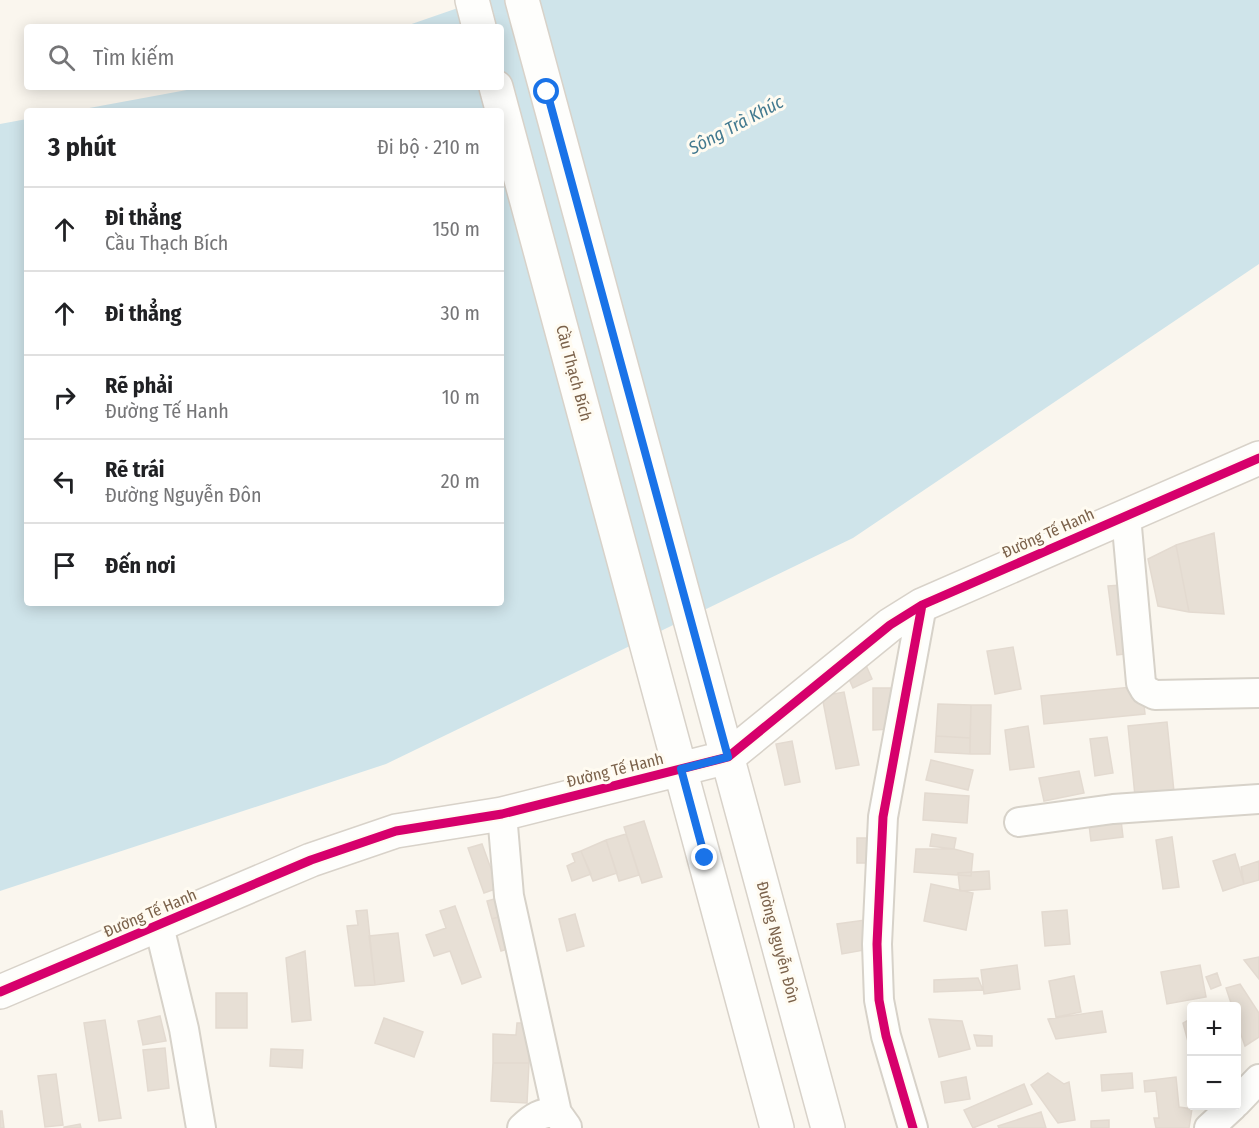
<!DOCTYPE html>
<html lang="vi">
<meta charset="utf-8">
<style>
:root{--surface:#fff;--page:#f6f6f6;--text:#202124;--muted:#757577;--line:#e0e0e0}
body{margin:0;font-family:"Fira Sans Condensed",sans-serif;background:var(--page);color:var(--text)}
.controls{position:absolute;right:18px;bottom:18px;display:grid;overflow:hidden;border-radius:6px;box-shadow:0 3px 15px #0003}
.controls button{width:54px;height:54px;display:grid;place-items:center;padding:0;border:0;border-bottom:2px solid var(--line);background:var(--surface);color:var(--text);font:30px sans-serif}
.stop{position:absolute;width:18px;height:18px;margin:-14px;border:4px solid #1a73e8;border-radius:50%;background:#fff}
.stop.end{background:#1a73e8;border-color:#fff;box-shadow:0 2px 6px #0008}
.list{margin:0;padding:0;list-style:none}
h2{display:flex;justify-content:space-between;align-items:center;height:78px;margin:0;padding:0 24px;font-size:26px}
h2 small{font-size:20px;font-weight:400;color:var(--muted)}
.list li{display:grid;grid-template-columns:39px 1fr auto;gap:18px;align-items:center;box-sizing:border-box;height:84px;padding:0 24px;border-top:2px solid var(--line)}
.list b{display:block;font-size:22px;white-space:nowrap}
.list p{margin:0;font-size:20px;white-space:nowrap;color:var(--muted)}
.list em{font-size:20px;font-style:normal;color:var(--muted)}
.icon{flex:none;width:33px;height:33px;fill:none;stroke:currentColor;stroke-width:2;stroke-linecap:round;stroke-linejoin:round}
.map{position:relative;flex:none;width:1259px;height:1128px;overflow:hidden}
.search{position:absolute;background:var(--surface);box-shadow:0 3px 15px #0003;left:24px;top:24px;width:480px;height:66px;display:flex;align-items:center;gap:15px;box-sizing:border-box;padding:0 21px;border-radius:6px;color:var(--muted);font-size:22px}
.panel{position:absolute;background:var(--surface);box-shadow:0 3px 15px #0003;left:24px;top:108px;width:480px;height:498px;border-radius:6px}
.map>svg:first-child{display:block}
.water{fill:#cfe4ea}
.building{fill:#e7dfd5;stroke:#e3dad0;stroke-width:1.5}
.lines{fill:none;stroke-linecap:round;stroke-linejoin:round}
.street-casing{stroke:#d7d2c9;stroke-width:32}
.secondary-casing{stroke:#d8d2c9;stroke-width:36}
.street{stroke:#fefefc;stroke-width:28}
.secondary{stroke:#fefefc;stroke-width:33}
.cycleway-casing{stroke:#fffbf1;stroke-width:13}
.cycleway{stroke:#d6006c;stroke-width:9}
.route{stroke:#1a73e8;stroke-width:8}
.labels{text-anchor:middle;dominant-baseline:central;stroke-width:6;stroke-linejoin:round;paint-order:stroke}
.street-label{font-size:16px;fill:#7b624b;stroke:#fffbf1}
.water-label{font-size:18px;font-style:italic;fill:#42798f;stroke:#fffbf1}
</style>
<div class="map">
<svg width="1259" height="1128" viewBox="0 0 1259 1128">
<rect width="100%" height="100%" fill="#faf6ee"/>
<!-- water -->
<path class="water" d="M481,0H1259V264L853,538L386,764L0,891V124L27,119V603H501V111H73L203,87H501V27H403Z"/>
<!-- building -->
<path class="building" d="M1214,533L1224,614L1189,612L1176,545Z
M1176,545L1189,612L1158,606L1148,559Z
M1122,585L1132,653L1117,655L1108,586Z
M1013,647L1021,689L995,694L987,651Z
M865,663L872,679L853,688L846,672Z
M1142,686L1145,714L1044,724L1041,696Z
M873,688H893V729L873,730Z
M844,692L859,765L836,769L822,696Z
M938,704L971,705L970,738L936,736Z
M971,705H991L990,754H970Z
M1167,722L1175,802L1136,806L1128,726Z
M1028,726L1034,767L1010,770L1005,730Z
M936,736L970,738V754L935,752Z
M1107,737L1113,773L1095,776L1090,739Z
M792,741L800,782L785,785L776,744Z
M931,760L973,770L968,790L926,780Z
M1079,771L1084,793L1044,801L1039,778Z
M925,793L969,796L967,823L923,820Z
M1121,820L1123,837L1091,841L1089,825Z
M644,821L662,877L642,883L624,827Z
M626,834L639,875L619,881L606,840Z
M932,834L956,838L954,849L930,846Z
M1172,837L1179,887L1163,889L1156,840Z
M857,838H876V863H857Z
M606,840L617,873L593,881L581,851Z
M482,844L498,888L484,893L468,848Z
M916,849H954L973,854L971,876L914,872Z
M581,851L591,874L572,881L567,866L575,862L572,854Z
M1235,854L1244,884L1223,891L1213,861Z
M1259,861V880L1244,884L1241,867Z
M989,871L990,889L960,891L958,873Z
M931,884L973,893L966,930L924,921Z
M502,897L508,914L492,919L487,901Z
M455,906L481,977L462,984L450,951L434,956L426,935L446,928L440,911Z
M367,910L375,985L355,986L347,926L358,925L356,911Z
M1067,910L1070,944L1045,946L1042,912Z
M508,914L517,946L501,951L492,919Z
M575,914L584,946L567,951L559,919Z
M865,920L870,949L842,954L837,924Z
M398,933L404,981L375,985L369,936Z
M305,951L311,1020L292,1022L286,958Z
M1259,957V979L1244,960Z
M1017,965L1020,989L984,994L981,970Z
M1200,965L1206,997L1167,1004L1161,972Z
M1217,973L1221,985L1211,989L1206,977Z
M1074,976L1081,1012L1056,1017L1049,981Z
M978,978L983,990L934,992V980Z
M1240,984L1259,1013V1037L1245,1046L1236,1020V1006H1232L1226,988Z
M216,993H247V1028H216Z
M1102,1011L1106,1032L1056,1039L1048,1019Z
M160,1016L166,1041L143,1045L138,1021Z
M384,1018L423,1032L414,1057L375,1043Z
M1192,1018V1049H1190L1183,1023Z
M929,1019L962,1021L970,1049L939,1057Z
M105,1020L121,1118L99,1121L84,1023Z
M517,1023H529V1063H493V1034L516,1035Z
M974,1035L992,1036V1046H977Z
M165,1048L169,1088L148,1091L143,1050Z
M271,1049L303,1050L302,1068L270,1066Z
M493,1063H529L527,1103L491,1101Z
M1048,1073L1064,1084L1069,1082L1075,1120L1058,1123L1031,1085Z
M1132,1073L1133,1088L1102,1091L1101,1075Z
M56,1074L63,1125L45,1127L38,1076Z
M966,1077L970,1099L945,1103L941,1082Z
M1176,1077L1179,1107L1192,1109L1189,1128H1156L1154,1118H1159L1156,1091L1145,1092L1144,1081Z
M1024,1084L1032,1104L973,1128L964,1110Z
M0,1111H2L4,1128H0Z
M1041,1112L1046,1128H999L998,1126Z
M1109,1120V1128H1091V1121Z
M80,1124L81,1128H64V1127Z"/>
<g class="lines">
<!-- street casing -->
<g class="street-casing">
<path id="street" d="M1126,516L1141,683L1145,690L1155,695L1259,693
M502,814L509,896L557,1113
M1019,822L1113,809L1259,799
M159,926L184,1029L201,1128
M1236,1103L1259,1079
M522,1128C532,1118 542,1111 557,1113L567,1127
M913,1128L886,1036L879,1000L877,944L883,817L922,605
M1209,1128L1233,1106"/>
</g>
<!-- secondary casing -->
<g class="secondary-casing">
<path id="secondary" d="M472,0L479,27
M522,0L828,1128
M496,87L777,1128
M0,992L311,860L396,831L502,814L728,757L890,625L922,605L1259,458"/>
</g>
<!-- street -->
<use href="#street" class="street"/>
<!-- secondary -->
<use href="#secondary" class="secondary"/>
<!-- cycleway casing -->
<g class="cycleway-casing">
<path id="cycleway" d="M0,992L311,860L396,831L502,814L728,757L890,625L922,605L1259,458
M913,1128L886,1036L879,1000L877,944L883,817L922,605"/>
</g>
<!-- cycleway -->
<use href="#cycleway" class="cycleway"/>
</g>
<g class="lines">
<!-- route -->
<path class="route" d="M547,92L728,757L681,769L705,858"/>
</g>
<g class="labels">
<!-- street labels -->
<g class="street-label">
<text transform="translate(574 373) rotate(75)">Cầu Thạch Bích</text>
<text transform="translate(1048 533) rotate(-24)">Đường Tế Hanh</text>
<text transform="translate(615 770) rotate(-14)">Đường Tế Hanh</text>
<text transform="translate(150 913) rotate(-23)">Đường Tế Hanh</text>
<text transform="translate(778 942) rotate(75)">Đường Nguyễn Đôn</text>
</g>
<!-- water labels -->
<g class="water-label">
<text transform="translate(736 125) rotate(-28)">Sông Trà Khúc</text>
</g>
</g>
</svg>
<div class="controls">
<button>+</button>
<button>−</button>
</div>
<div class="stop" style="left:547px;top:92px"></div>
<div class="stop end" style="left:705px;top:858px"></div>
<div class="search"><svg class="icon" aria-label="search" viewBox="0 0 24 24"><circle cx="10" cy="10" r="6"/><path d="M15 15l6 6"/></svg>Tìm kiếm</div>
<section class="panel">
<h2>3 phút<small>Đi bộ · 210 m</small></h2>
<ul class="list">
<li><svg class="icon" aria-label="ahead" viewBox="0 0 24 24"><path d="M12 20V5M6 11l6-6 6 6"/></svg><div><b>Đi thẳng</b><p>Cầu Thạch Bích</p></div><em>150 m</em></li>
<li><svg class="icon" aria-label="ahead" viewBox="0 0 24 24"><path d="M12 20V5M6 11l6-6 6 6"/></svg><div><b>Đi thẳng</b></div><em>30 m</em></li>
<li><svg class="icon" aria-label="right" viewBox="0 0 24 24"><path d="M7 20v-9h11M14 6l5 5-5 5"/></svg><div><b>Rẽ phải</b><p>Đường Tế Hanh</p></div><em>10 m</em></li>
<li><svg class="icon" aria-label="left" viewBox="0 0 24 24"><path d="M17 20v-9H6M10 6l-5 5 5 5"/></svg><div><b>Rẽ trái</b><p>Đường Nguyễn Đôn</p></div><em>20 m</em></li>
<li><svg class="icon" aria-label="arrive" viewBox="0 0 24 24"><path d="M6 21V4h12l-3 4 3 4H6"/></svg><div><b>Đến nơi</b></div></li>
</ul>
</section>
</div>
